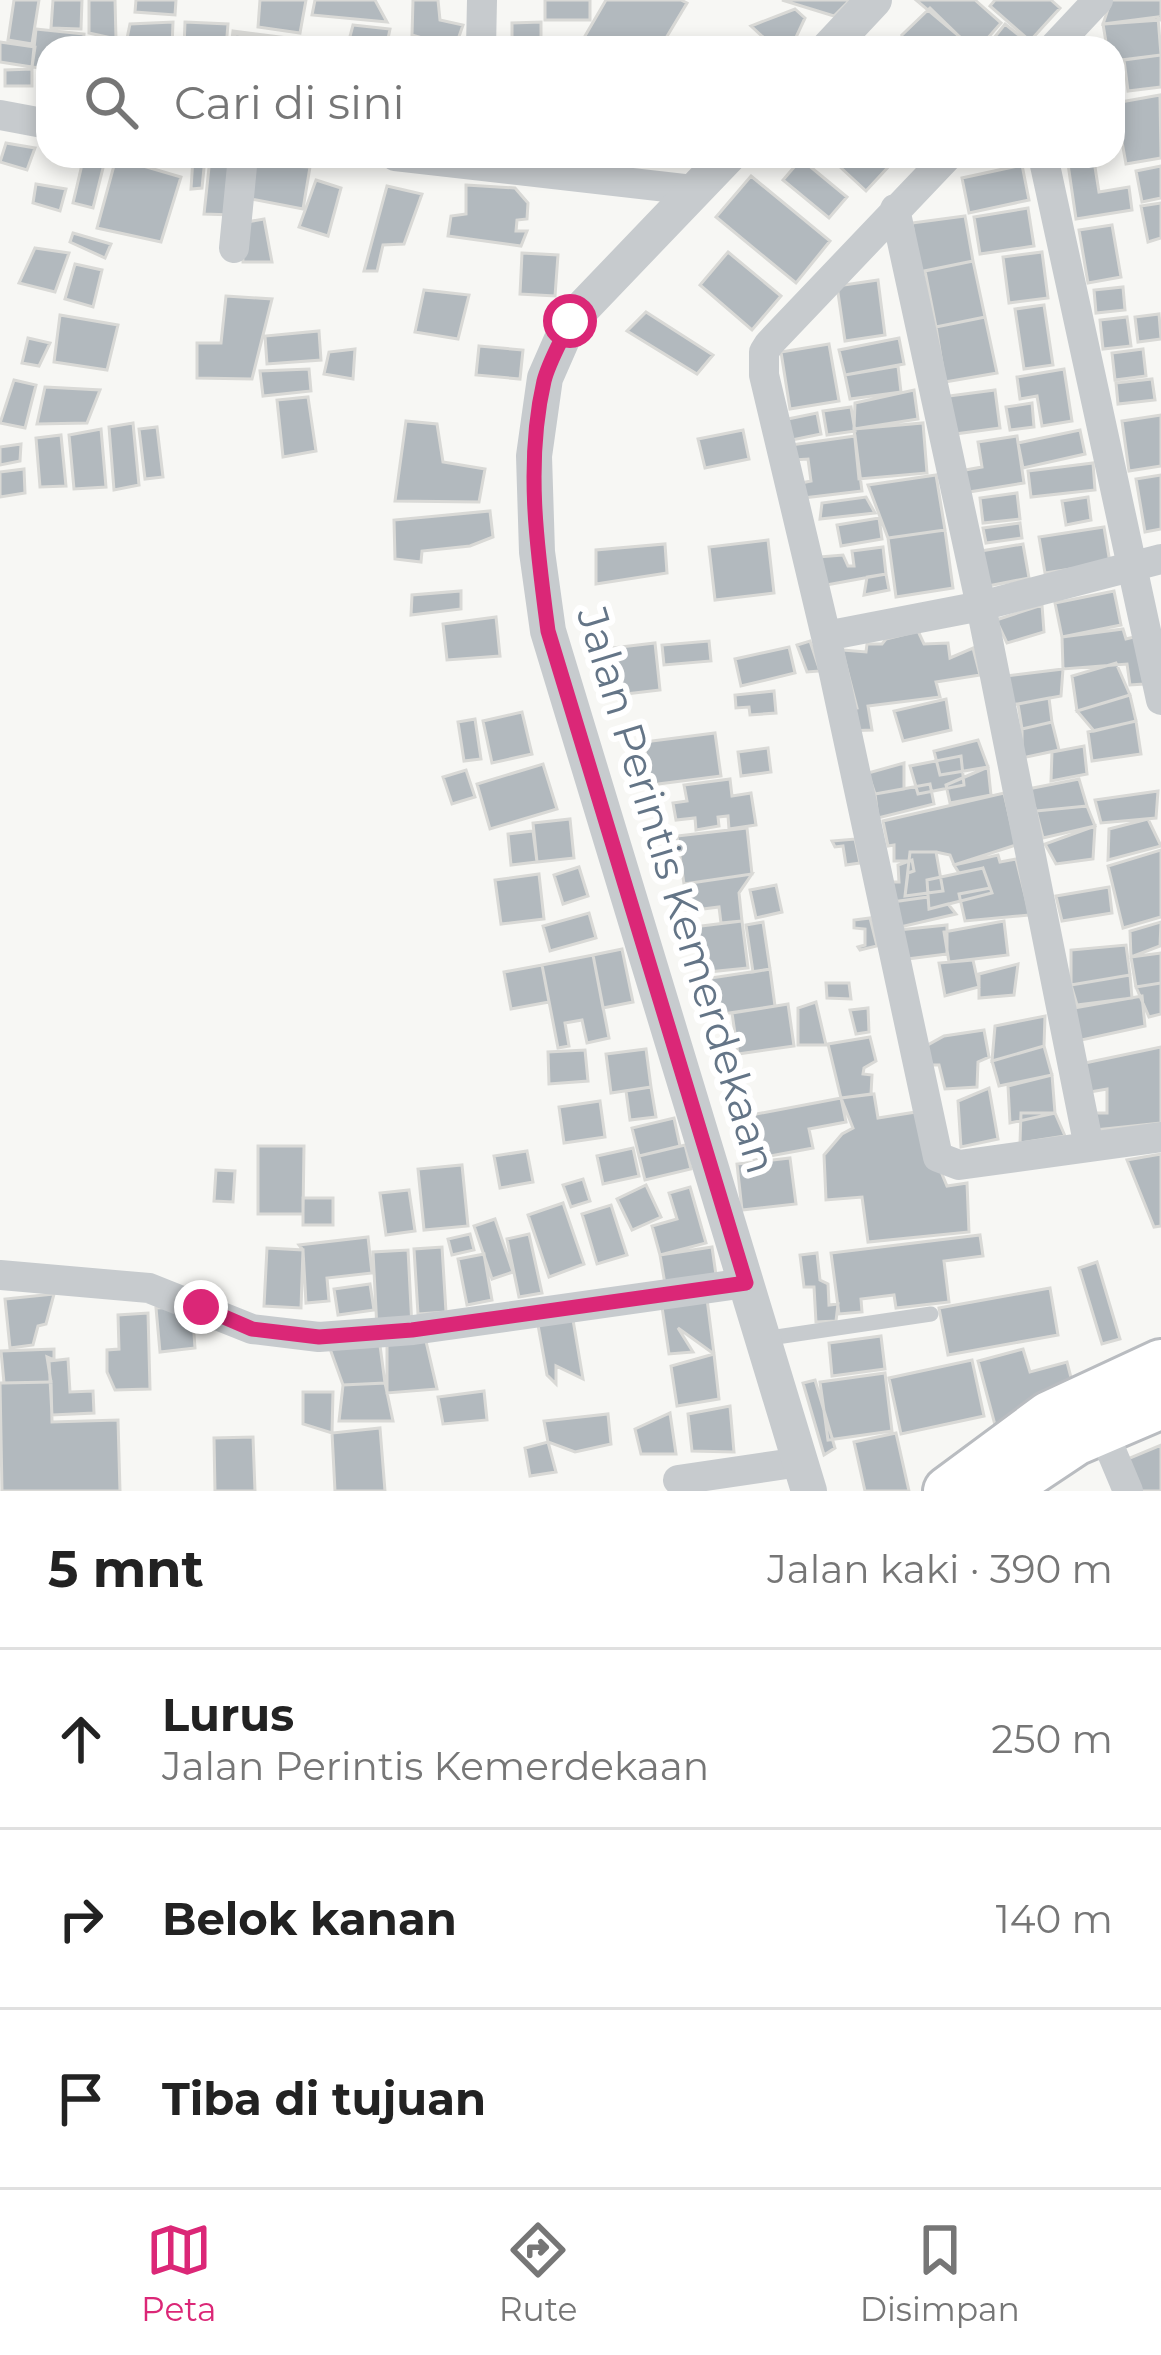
<!DOCTYPE html>
<html lang="id">
<meta charset="utf-8">
<style>
:root{--surface:#fff;--page:#f6f6f6;--text:#222;--muted:#767676;--line:#e0e0e0;--accent:#db2777}
body{margin:0;font-family:Montserrat,sans-serif;background:var(--page);color:var(--text)}
.stop{position:absolute;width:36px;height:36px;margin:-27px;border:9px solid #db2777;border-radius:50%;background:#fff}
.stop.end{background:#db2777;border-color:#fff;box-shadow:0 3px 12px #0008}
.list{margin:0;padding:0;list-style:none}
h2{display:flex;justify-content:space-between;align-items:center;height:156px;margin:0;padding:0 48px;font-size:51px}
h2 small{font-size:39px;font-weight:400;color:var(--muted)}
.list li{display:grid;grid-template-columns:78px 1fr auto;gap:36px;align-items:center;box-sizing:border-box;height:180px;padding:0 48px;border-top:3px solid var(--line)}
.list b{display:block;font-size:45px;white-space:nowrap}
.list p{margin:0;font-size:39px;white-space:nowrap;color:var(--muted)}
.list em{font-size:39px;font-style:normal;color:var(--muted)}
.icon{flex:none;width:66px;height:66px;fill:none;stroke:currentColor;stroke-width:2;stroke-linecap:round;stroke-linejoin:round}
.map{position:relative;flex:none;width:1161px;height:1491px;overflow:hidden}
.search{position:absolute;background:var(--surface);box-shadow:0 6px 18px #0003;left:36px;right:36px;top:36px;height:132px;display:flex;align-items:center;gap:30px;box-sizing:border-box;padding:0 42px;border-radius:36px;color:var(--muted);font-size:45px}
.sheet{height:696px;background:var(--surface)}
nav{display:flex;justify-content:space-around;align-items:center;box-sizing:border-box;height:168px;border-top:3px solid var(--line);background:var(--surface);font-size:33px;color:var(--muted)}
nav a{display:grid;justify-items:center;gap:6px}
nav .on{color:var(--accent)}
.map>svg:first-child{display:block}
.building{fill:#b2b9be;stroke:#d9d9d6;stroke-width:3}
.lines{fill:none;stroke-linecap:round;stroke-linejoin:round}
.trunk-casing{stroke:#b9bcc0;stroke-width:54}
.service{stroke:#c7cbce;stroke-width:15}
.minor{stroke:#c7cbce;stroke-width:30}
.tertiary{stroke:#c7cbce;stroke-width:36}
.trunk{stroke:#fff;stroke-width:48}
.route{stroke:#db2777;stroke-width:15}
.labels{text-anchor:middle;dominant-baseline:central;stroke-width:12;stroke-linejoin:round;paint-order:stroke}
.street-label{font-size:42px;fill:#647587;stroke:#fff}
</style>
<div class="map">
<svg width="1161" height="1491" viewBox="0 0 1161 1491">
<rect width="100%" height="100%" fill="#f7f7f4"/>
<!-- building -->
<path class="building" d="M14,0H39L32,44L8,40Z
M53,0H82L81,29L51,28Z
M89,0H115L116,39L89,33Z
M136,0H176L175,15L135,12Z
M260,0H306L300,33L258,27Z
M315,0H375L387,22L312,15Z
M413,0H438L440,20L463,25L455,48L412,35Z
M545,0H590V20H545Z
M606,0H681L687,3L660,48H578Z
M782,0H850L834,16Z
M916,0H975L1001,23L979,48H973Z
M995,0H1051L1060,8L1030,41L990,6Z
M1111,0H1161V20L1103,24Z
M930,8L966,43L961,48H915L902,35Z
M795,9L805,18L791,48H775L751,26Z
M1158,17L1161,55L1113,61V48H1107L1103,24Z
M173,22L172,48H125L130,24Z
M185,22L228,24L226,48H184Z
M541,22V48H512V23Z
M1005,24L1031,45L1027,48H986Z
M353,25L390,29L386,48H347Z
M36,29L84,34L83,48H48V69L32,67Z
M233,31L312,41L311,48H231Z
M235,34L310,42L308,48H233Z
M0,42L35,47L32,67L0,62Z
M1161,55V87L1128,91L1124,60Z
M32,69V86H5V70Z
M1160,95L1161,158L1126,164L1115,103Z
M6,143L35,148L27,170L0,162Z
M84,156H106L93,208L73,203Z
M848,156H880L890,165L866,191L839,166Z
M116,158L181,177L161,242L97,228Z
M193,158H205L202,188L191,189Z
M210,158L235,160L233,215L204,214Z
M801,159L847,197L829,218L783,180Z
M1094,161L1099,192L1129,187L1132,210L1076,219L1068,164Z
M247,164L310,167L303,209L241,197Z
M1022,165L1029,200L969,213L962,178Z
M1161,166V198L1142,202L1136,171Z
M751,176L830,241L796,283L716,217Z
M316,180L341,188L328,236L299,227Z
M36,184L66,189L60,211L33,203Z
M466,185L515,188L528,203L527,219L517,220L516,231H527L521,246L448,236L451,216L466,214Z
M387,186L422,194L404,244L383,245L377,271H364Z
M1161,203V238L1148,242L1141,206Z
M1028,208L1034,246L980,254L974,217Z
M965,216L973,261L919,272L912,223Z
M264,219L272,262H243L241,223Z
M1112,225L1121,277L1088,283L1079,230Z
M73,233L111,244L105,258L70,242Z
M35,248L69,253L55,292L19,283Z
M728,252L781,296L752,330L700,285Z
M1042,252L1048,298L1009,303L1003,257Z
M522,253L558,255L555,296L520,294Z
M973,261L985,317L936,327L925,271Z
M75,264L102,270L93,307L65,299Z
M878,280L885,335L845,341L837,286Z
M1123,287L1125,310L1096,313L1094,290Z
M424,290L469,295L458,339L415,332Z
M226,296L272,299L252,379L197,378V343H221Z
M1044,305L1053,365L1024,369L1015,309Z
M646,312L713,355L697,374L627,331Z
M1159,314L1161,339L1138,342L1135,317Z
M60,315L118,325L107,370L54,362Z
M985,317L997,373L945,382L936,327Z
M1127,317L1131,346L1103,349L1100,320Z
M319,331L321,360L267,364L265,336Z
M28,338L50,343L39,366L22,363Z
M899,338L904,364L845,375L839,350Z
M829,344L839,401L790,409L781,352Z
M479,346L523,350L520,379L476,375Z
M355,349L353,379L324,374L329,352Z
M1143,349L1146,376L1115,380L1112,353Z
M898,366L901,392L850,399L845,375Z
M309,369L311,391L263,396L260,371Z
M1064,369L1072,421L1042,426L1037,396L1020,399L1017,377Z
M1152,379L1155,400L1118,404L1116,383Z
M14,380L36,385L25,428L0,423Z
M45,387L100,390L87,423L37,424Z
M914,390L918,419L854,429L855,403Z
M995,390L1000,428L955,434L949,396Z
M308,397L316,451L283,457L277,400Z
M1032,403L1034,427L1010,430L1006,407Z
M851,407L855,431L827,435L823,411Z
M817,413L821,434L787,441L783,420Z
M1161,415V466L1129,471L1122,421Z
M406,421L437,424L443,462L485,469L479,502L395,501Z
M133,423L139,485L114,490L109,427Z
M923,423L927,473L859,479L854,429Z
M157,427L163,477L145,479L139,429Z
M101,429L106,487L74,489L69,435Z
M743,430L749,459L705,468L698,439Z
M1080,430L1085,454L1023,468L1018,443Z
M61,435L66,486L40,487L36,438Z
M855,436L862,491L803,498L801,483L811,481L808,459L793,460L791,445Z
M1017,436L1024,483L969,492L960,471L982,467L978,442Z
M21,444L20,461L0,465V447Z
M1093,463L1095,490L1031,497L1028,471Z
M24,469L25,493L0,497V472Z
M936,475L945,530L888,538L868,485Z
M1161,475V529L1145,532L1136,479Z
M1017,493L1020,519L983,523L980,498Z
M866,497L875,513L820,519L822,503Z
M1088,497L1091,520L1066,525L1062,501Z
M490,511L493,537L470,546L422,551L421,562L395,559L394,520Z
M879,518L882,539L841,546L837,525Z
M1020,523L1022,538L986,543L983,528Z
M1104,527L1110,563L1045,573L1039,537Z
M945,530L953,588L896,597L888,538Z
M768,540L774,593L715,600L709,547Z
M665,544L667,573L596,584V550Z
M1023,544L1029,578L988,586L981,551Z
M883,547L886,574L821,586L818,557L843,555L848,566H854L852,551Z
M886,574L889,590L864,595L867,577Z
M461,591V609L411,615L412,595Z
M1114,591L1121,625L1062,637L1055,603Z
M1042,605L1044,632L1007,643L996,620Z
M496,617L500,656L447,660L443,624Z
M1123,629L1126,639L1138,636L1144,684L1130,685L1127,664L1063,669L1062,637Z
M918,631L924,644L948,643L950,658L973,648L980,675L936,682L940,697L868,706L872,730L846,731L848,709L857,708L842,650L866,652L867,644H882L886,639Z
M709,641L711,661L664,665L662,645Z
M810,641L820,671L807,672L797,645Z
M655,643L660,690L600,697L595,650Z
M789,647L795,673L741,686L735,659Z
M1116,663L1130,695L1077,711L1072,676Z
M1063,669L1061,696L1012,705L1006,676Z
M774,691L776,713L750,715L749,707L736,708L735,695Z
M1130,695L1136,721L1094,731L1077,711Z
M1049,698L1052,722L1022,729L1018,704Z
M946,699L951,730L903,741L894,711Z
M522,712L532,754L492,763L483,721Z
M475,719L481,759L464,761L458,722Z
M1136,721L1141,754L1092,761L1088,732Z
M1052,722L1059,750L1022,758V729Z
M715,733L721,776L650,785L644,742Z
M978,740L988,767L940,775L934,751Z
M1084,746L1087,774L1051,781L1052,752Z
M768,748L771,772L741,776L738,752Z
M961,756L964,785L918,794L910,766Z
M904,763V789L875,794L868,773Z
M543,764L557,809L490,829L477,784Z
M988,767L991,795L950,803L946,785Z
M466,770L475,797L452,804L443,777Z
M730,779L732,796L751,793L756,825L729,829L728,816L718,817L719,826L696,830L695,818L676,820L673,803L687,801L684,785Z
M1079,779L1087,806L1036,811L1028,789Z
M930,784L934,804L878,818L875,794Z
M1158,791L1156,818L1101,823L1095,800Z
M1004,793L1016,845L954,865L950,855L936,852H910L909,861H894V845L888,846L883,821Z
M1087,806L1095,826L1043,838L1036,811Z
M570,819L574,858L537,862L533,823Z
M1148,819L1161,846L1108,860L1109,829Z
M1095,826L1093,859L1056,864L1045,844Z
M747,828L752,874L684,884L677,836Z
M533,831L537,862L511,865L508,834Z
M855,839L860,863L846,865L843,846L835,847L832,841Z
M1161,850V917L1123,928L1108,866Z
M910,852H936L943,891L905,896Z
M998,855L1000,862L1016,859L1030,915L965,921L959,894L990,888L983,868L959,873L954,865Z
M912,860L914,871L908,873L905,896L928,893V897L892,902L888,882H899L898,865Z
M579,867L588,896L563,904L554,875Z
M983,868L992,893L929,909L927,880Z
M539,874L544,919L501,924L495,880Z
M752,874L739,893L742,921L721,923L719,907L687,911L684,884Z
M776,885L782,912L756,918L750,890Z
M1109,887L1112,913L1062,921L1056,896Z
M928,897L929,909L948,904L956,914L896,928L892,902Z
M589,913L596,938L550,951L543,926Z
M870,918L877,946L860,950L858,947L865,945V929L854,928V920Z
M742,921L748,968L708,972L705,950L688,952L685,928Z
M1004,921L1008,955L949,962L944,932Z
M763,922L770,969L753,972L746,925Z
M1161,922L1160,946L1131,957L1130,931Z
M947,925V954L907,959L898,930Z
M1126,945L1130,975L1071,985V950Z
M622,949L633,1002L603,1008L593,955Z
M1161,953V983L1136,987L1131,957Z
M593,955L609,1038L587,1043L582,1020L565,1023L569,1046L558,1048L542,965Z
M973,960L979,987L945,996L939,963Z
M1018,964L1014,995L979,998V974Z
M542,965L549,1002L511,1009L504,972Z
M770,969L775,1006L716,1015L711,978Z
M1130,975L1132,998L1077,1005L1071,985Z
M826,983H849L851,999L827,998Z
M1161,983V1014L1149,1017L1136,987Z
M1142,996L1145,1026L1077,1041L1074,1008Z
M816,1002L826,1045H798V1008Z
M788,1004L794,1046L738,1054L732,1013Z
M868,1008L869,1032L856,1034L850,1010Z
M1045,1016L1044,1046L992,1061L995,1026Z
M984,1030L989,1057L978,1062L977,1087L945,1089L939,1065H926V1046L944,1036Z
M870,1037L876,1061L864,1068L863,1074L872,1075L871,1094L841,1098L828,1044Z
M1044,1046L1052,1075L999,1086L992,1061Z
M1161,1047V1123L1095,1130L1091,1113H1107V1089L1090,1092L1085,1063Z
M646,1049L651,1087L611,1093L606,1054Z
M585,1050L588,1081L549,1084L548,1052Z
M1052,1075L1055,1113L1010,1123L1008,1086Z
M651,1087L656,1117L630,1120L626,1091Z
M989,1088L998,1139L961,1147L958,1101Z
M874,1094L878,1118L916,1112L947,1186L967,1183L969,1232L868,1242L862,1197L826,1200L824,1155L842,1134L853,1128L841,1098Z
M841,1098L846,1122L809,1129L813,1148L754,1159L746,1116Z
M600,1101L605,1137L564,1143L559,1107Z
M1021,1113H1055L1065,1136L1020,1143Z
M674,1118L680,1146L639,1156L632,1128Z
M685,1145L691,1169L645,1180L639,1156Z
M258,1146H304L303,1214H258Z
M633,1148L639,1176L603,1184L597,1156Z
M527,1151L533,1182L500,1188L494,1156Z
M1161,1154V1226L1154,1227L1127,1160Z
M790,1158L796,1204L742,1210L737,1164Z
M462,1165L468,1226L424,1230L418,1169Z
M216,1170L235,1171L233,1202L214,1201Z
M583,1179L590,1201L571,1207L563,1185Z
M646,1185L661,1217L632,1230L617,1199Z
M690,1187L706,1243L660,1255L652,1226L677,1219L669,1193Z
M409,1190L415,1231L386,1235L380,1193Z
M303,1198H333V1225H303Z
M563,1203L584,1264L549,1277L528,1215Z
M611,1205L627,1255L597,1264L582,1214Z
M495,1219L513,1272L492,1279L474,1226Z
M470,1234L474,1250L452,1255L448,1239Z
M529,1234L542,1293L519,1297L507,1239Z
M980,1235L983,1256L944,1261L949,1302L896,1308L894,1295L861,1299L862,1312L839,1314L831,1253Z
M368,1237L372,1273L327,1278L329,1301L306,1303L303,1250L299,1245Z
M442,1247L446,1312L418,1314L414,1249Z
M712,1247L717,1282L666,1290L660,1255Z
M267,1248L303,1250L301,1308L264,1306Z
M408,1250L412,1327L377,1329L373,1252Z
M817,1253L820,1280L828,1284L829,1305L838,1304L836,1321L816,1322L814,1287H804L800,1255Z
M484,1254L492,1300L467,1305L458,1259Z
M1097,1262L1120,1339L1102,1344L1079,1268Z
M370,1284L374,1310L338,1315L334,1289Z
M1050,1288L1058,1335L948,1355L939,1308Z
M54,1294L46,1324L38,1326L33,1345L10,1348L5,1299Z
M707,1299L714,1354L678,1328L693,1352L669,1354L662,1307Z
M192,1306L195,1348L160,1352L156,1308Z
M148,1313L150,1389L115,1390L107,1372V1350L119,1349L118,1315Z
M572,1314L583,1379L556,1366V1384L547,1375L538,1325Z
M881,1336L885,1369L832,1376L829,1343Z
M425,1337L437,1389L387,1393V1342Z
M379,1338L385,1383L343,1385L329,1346Z
M54,1349V1360L47,1357L51,1382L4,1383L1,1351Z
M1023,1349L1030,1372L1067,1362L1074,1389L1035,1414L995,1425L978,1361Z
M714,1354L719,1399L677,1406L671,1366Z
M68,1359L70,1392L93,1391L94,1413L52,1415L49,1361Z
M972,1360L984,1416L901,1434L889,1378Z
M885,1373L892,1431L828,1440L820,1382Z
M815,1380L835,1448L824,1455L803,1383Z
M51,1382L52,1422L118,1420L120,1491H2L0,1383Z
M385,1383L393,1421H339L343,1385Z
M484,1391L487,1420L443,1424L438,1397Z
M303,1392H333L332,1433L303,1424Z
M730,1406L734,1452L692,1451L688,1414Z
M670,1413L676,1454H641L635,1429Z
M608,1414L611,1444L575,1452L548,1442L544,1421Z
M380,1428L385,1491H335L332,1433Z
M896,1433L909,1491H865L854,1442Z
M253,1437L255,1491H215L214,1438Z
M548,1442L556,1472L530,1476L525,1448Z
M1161,1445V1491H1138L1125,1460Z"/>
<g class="lines">
<!-- trunk casing -->
<g class="trunk-casing">
<path id="trunk" d="M948,1491L1049,1416L1161,1364
M1000,1491L1075,1441L1161,1404"/>
</g>
<!-- service -->
<path class="service" d="M763,1339L931,1314"/>
<!-- minor -->
<path class="minor" d="M481,48L482,0
M1053,48L1098,0
M0,115L48,124
M395,156L693,190
M948,156L769,344L764,352V375L826,636L938,1157L959,1165L1161,1137
M1043,156L1161,700
M895,209L981,606L1089,1147
M234,248L243,156
M826,636L981,606L1161,559
M0,1275L149,1288L252,1329L319,1337L413,1330L746,1283
M1102,1429L1128,1491
M678,1480L800,1462"/>
<!-- tertiary -->
<path class="tertiary" d="M829,48L874,0
M728,156L570,321L545,378L534,456L537,552L548,631L809,1491"/>
<!-- trunk -->
<use href="#trunk" class="trunk"/>
</g>
<g class="lines">
<!-- route -->
<path class="route" d="M201,1307L252,1329L319,1337L412,1330L746,1283L548,631C537,549 525,463 544,381C549,361 562,340 570,321"/>
</g>
<g class="labels">
<!-- street labels -->
<g class="street-label">
<text transform="translate(677 890) rotate(73)">Jalan Perintis Kemerdekaan</text>
</g>
</g>
</svg>
<div class="stop" style="left:570px;top:321px"></div>
<div class="stop end" style="left:201px;top:1307px"></div>
<div class="search"><svg class="icon" aria-label="search" viewBox="0 0 24 24"><circle cx="10" cy="10" r="6"/><path d="M15 15l6 6"/></svg>Cari di sini</div>
</div>
<section class="sheet">
<h2>5 mnt<small>Jalan kaki · 390 m</small></h2>
<ul class="list">
<li><svg class="icon" aria-label="ahead" viewBox="0 0 24 24"><path d="M12 20V5M6 11l6-6 6 6"/></svg><div><b>Lurus</b><p>Jalan Perintis Kemerdekaan</p></div><em>250 m</em></li>
<li><svg class="icon" aria-label="right" viewBox="0 0 24 24"><path d="M7 20v-9h11M14 6l5 5-5 5"/></svg><div><b>Belok kanan</b></div><em>140 m</em></li>
<li><svg class="icon" aria-label="arrive" viewBox="0 0 24 24"><path d="M6 21V4h12l-3 4 3 4H6"/></svg><div><b>Tiba di tujuan</b></div></li>
</ul>
</section>
<nav>
<a class="on"><svg class="icon" aria-label="map" viewBox="0 0 24 24"><path d="M3 6l6-2 6 2 6-2v14l-6 2-6-2-6 2zM9 4v14M15 6v14"/></svg>Peta</a>
<a><svg class="icon" aria-label="directions" viewBox="0 0 24 24"><path d="M12 3l9 9-9 9-9-9zM9 14v-3h6M13 9l2 2-2 2"/></svg>Rute</a>
<a><svg class="icon" aria-label="saved" viewBox="0 0 24 24"><path d="M7 4h10v16l-5-4-5 4z"/></svg>Disimpan</a>
</nav>
